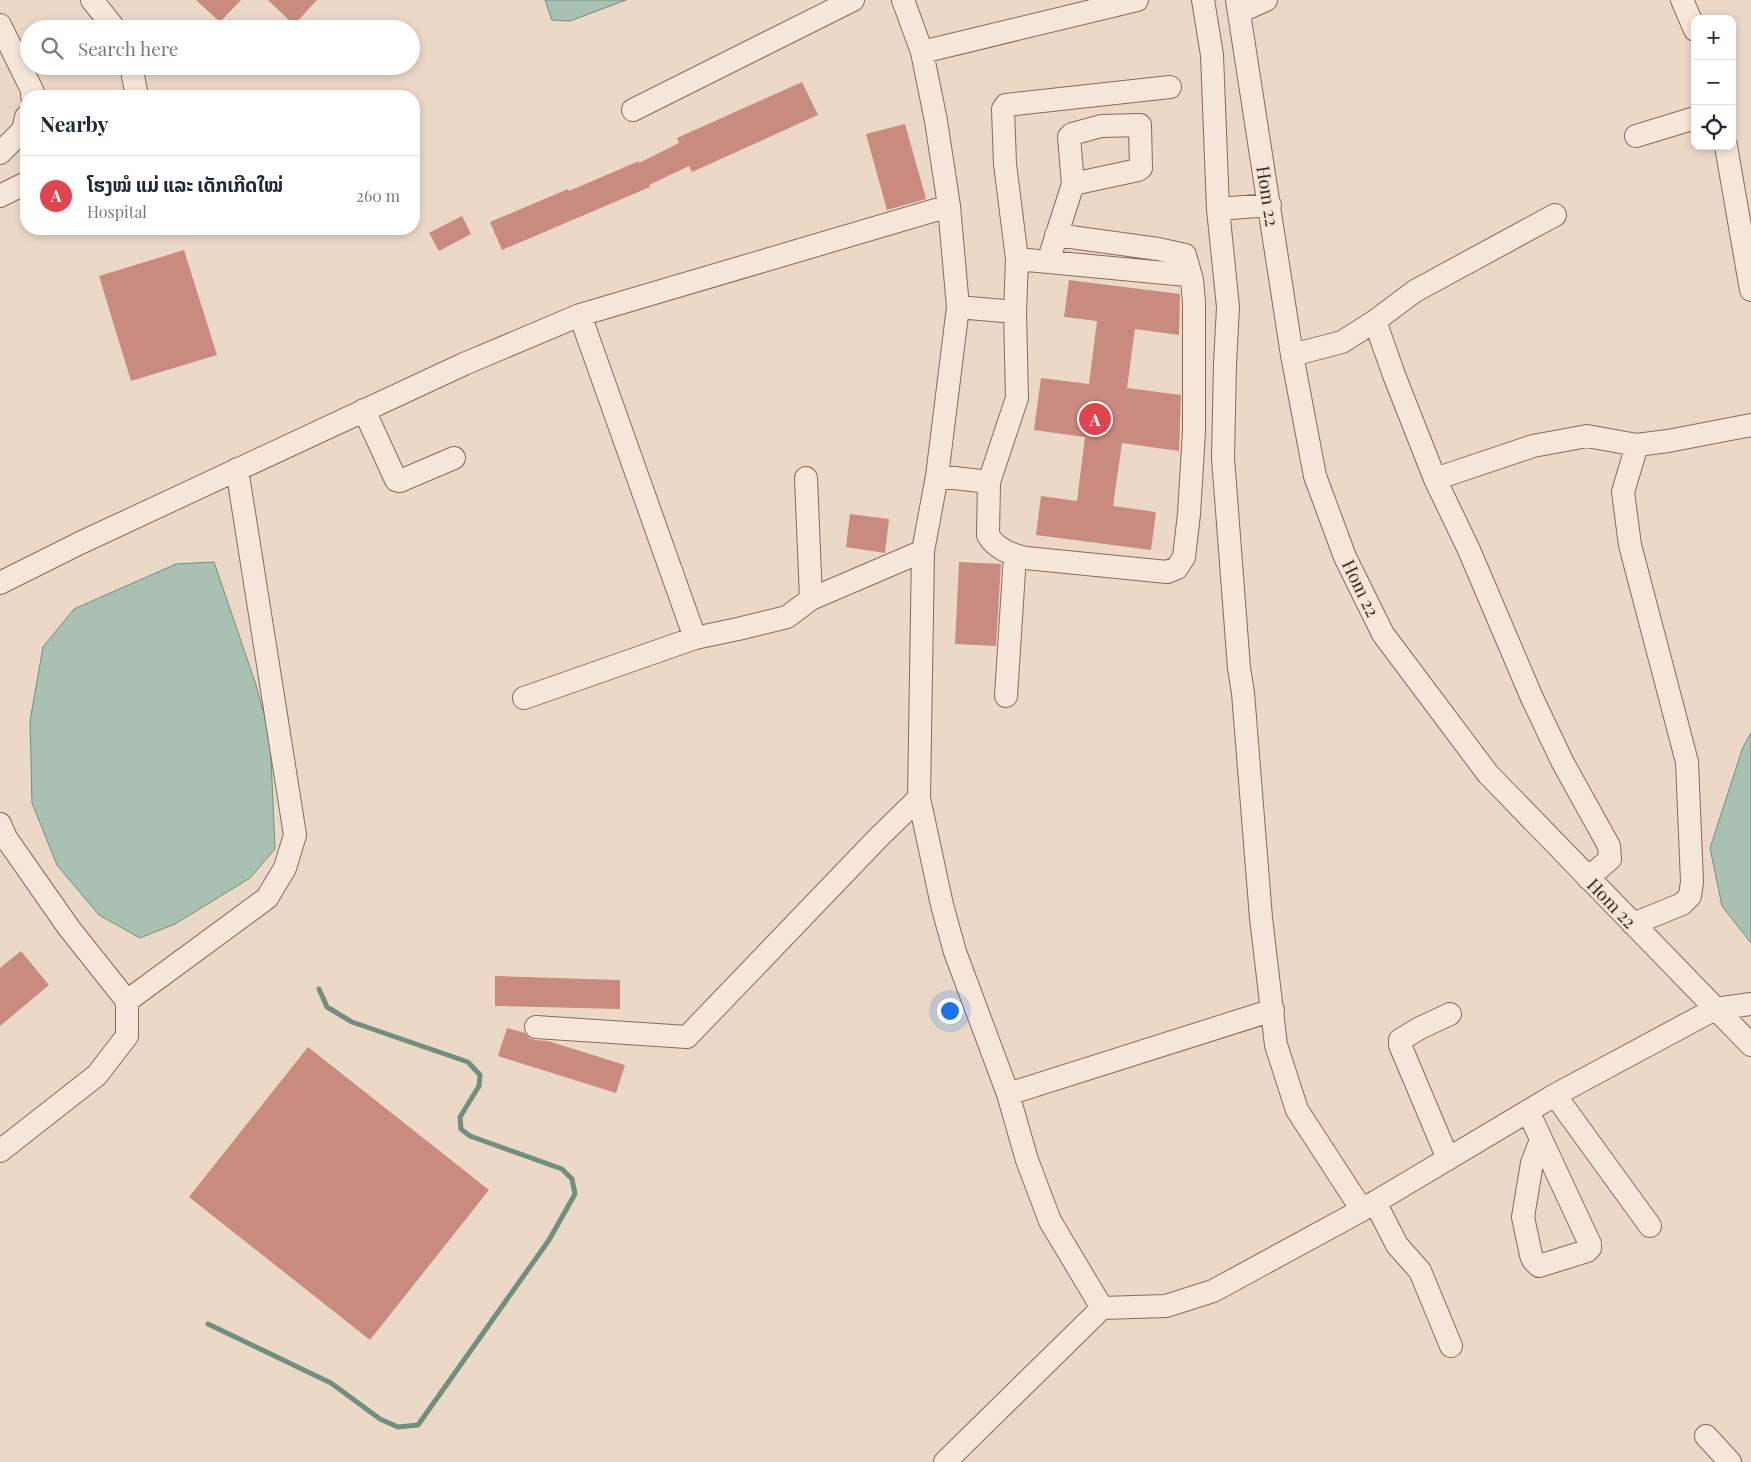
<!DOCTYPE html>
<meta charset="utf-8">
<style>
:root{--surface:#fff;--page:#f6f6f7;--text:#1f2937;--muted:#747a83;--line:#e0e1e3;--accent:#94304b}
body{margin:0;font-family:"Playfair Display","Noto Sans Lao",serif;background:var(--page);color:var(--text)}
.controls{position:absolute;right:15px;top:15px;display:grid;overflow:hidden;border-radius:10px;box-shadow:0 2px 8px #0003}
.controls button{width:45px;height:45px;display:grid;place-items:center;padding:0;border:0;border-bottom:1px solid var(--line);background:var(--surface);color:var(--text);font:25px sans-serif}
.you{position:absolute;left:949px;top:1010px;width:18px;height:18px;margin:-12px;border:4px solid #fff;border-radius:50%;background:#1a73e8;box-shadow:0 0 0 8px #1a73e833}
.badge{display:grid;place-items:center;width:32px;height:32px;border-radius:50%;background:var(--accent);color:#fff;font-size:16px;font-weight:700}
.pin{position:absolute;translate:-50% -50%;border:2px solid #fff;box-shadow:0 1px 5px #0006}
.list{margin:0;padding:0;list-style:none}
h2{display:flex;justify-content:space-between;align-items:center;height:65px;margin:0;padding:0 20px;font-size:21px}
h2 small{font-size:16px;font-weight:400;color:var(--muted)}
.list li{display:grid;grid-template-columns:32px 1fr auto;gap:15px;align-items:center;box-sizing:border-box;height:80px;padding:0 20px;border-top:1px solid var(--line)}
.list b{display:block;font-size:19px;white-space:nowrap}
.list p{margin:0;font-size:16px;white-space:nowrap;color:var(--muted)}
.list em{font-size:16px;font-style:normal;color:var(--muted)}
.icon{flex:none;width:28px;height:28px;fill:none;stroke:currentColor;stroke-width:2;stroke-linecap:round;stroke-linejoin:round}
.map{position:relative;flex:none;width:1751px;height:1462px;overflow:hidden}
.search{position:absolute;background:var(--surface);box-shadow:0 2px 8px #0003;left:20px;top:20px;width:400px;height:55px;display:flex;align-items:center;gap:12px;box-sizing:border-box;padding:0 18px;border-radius:28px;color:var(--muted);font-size:19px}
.panel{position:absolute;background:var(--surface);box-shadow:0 2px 8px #0003;left:20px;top:90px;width:400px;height:145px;border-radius:20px}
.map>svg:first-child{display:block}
.water{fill:#a8c1b3;stroke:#6f8f7f}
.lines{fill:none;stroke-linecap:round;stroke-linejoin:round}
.stream{stroke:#6f8f7f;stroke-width:5}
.building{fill:#c98b7f}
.minor-casing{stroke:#87695d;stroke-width:24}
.minor{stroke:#f7e7da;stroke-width:22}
.labels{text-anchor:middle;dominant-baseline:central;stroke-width:4;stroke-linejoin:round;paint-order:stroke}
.street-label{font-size:18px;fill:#392620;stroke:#f4e4d7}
</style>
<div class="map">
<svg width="1751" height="1462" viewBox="0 0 1751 1462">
<rect width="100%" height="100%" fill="#ecd8c7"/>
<!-- water -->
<path class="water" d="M545,0H626L570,21L552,20Z
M214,562L256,685L270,735L275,849L250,878L175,924L140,938L99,915L57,865L32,803L30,721L43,647L74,609L176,564Z
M1751,733V943L1722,906L1710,848L1743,747Z"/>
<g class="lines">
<!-- stream -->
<path class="stream" d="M208,1324L331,1383L380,1419L398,1427L418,1425L549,1240L575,1194L572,1179L562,1169L470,1136L461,1129L460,1117L479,1086L480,1075L468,1062L352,1022L327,1007L319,989"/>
</g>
<!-- building -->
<path class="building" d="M196,0H241L220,22Z
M268,0H317L294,25Z
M802,82L818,115L692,172L689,166L649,185L650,187L502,250L490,222L568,189L569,191L639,161V163L679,143L677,138Z
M905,124L926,199L887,210L866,134Z
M462,216L471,234L439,251L429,233Z
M184,250L217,355L131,381L99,276Z
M1069,280L1180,294L1179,335L1135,329L1127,388L1181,395L1179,451L1122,443L1113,506L1156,512L1151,550L1036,535L1041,496L1077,501L1085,437L1034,430L1041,378L1089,384L1097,321L1064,317Z
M850,514L889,519L885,553L846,547Z
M959,562L1001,564L996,646L955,644Z
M21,951L49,985L0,1026V968Z
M495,976L620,980V1009L495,1006Z
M507,1028L525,1033L529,1038L535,1040L548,1041L625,1065L616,1093L498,1056Z
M308,1047L489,1190L370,1340L189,1197Z"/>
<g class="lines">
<!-- minor casing -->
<g class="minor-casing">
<path id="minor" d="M92,0L115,29
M903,0L922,52L936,121L949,206L958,307L937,476L923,551L919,798L942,905L955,952L1008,1094L1027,1160L1050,1221L1102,1308
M1203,0L1212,55L1218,209L1228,307L1225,364L1223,458L1239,668L1243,693L1261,918L1276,1045L1297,1110L1362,1210
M1237,0L1292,355L1315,476L1345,557L1383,634L1488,774L1751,1045
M1682,0L1695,30
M1239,12L1266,0
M0,25L33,92L32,96
M922,52L1137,0
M131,66L137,96
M633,110L853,0
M1636,136L1695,118
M1726,146L1751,290
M0,153L23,130L26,117
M0,196L26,183
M1218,209L1270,205
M1056,235L1158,249L1185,255L1192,280
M1017,259L1005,164L1003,109L1006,105L1170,87
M1048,262L1073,184L1138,170L1141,168L1140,125L1101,126L1072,134L1069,137L1073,184
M580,315L695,638
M1375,321L1415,291L1555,215
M1292,355L1342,342L1375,321L1394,375L1435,479L1469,550L1532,698L1563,763L1609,846L1610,859L1588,878
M364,410L396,480L400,481L454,458
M937,476L989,482L1017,398L1015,312L958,307
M806,478L811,599
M1435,479L1533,446L1587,436L1637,445L1668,441L1751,425
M989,482L988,535C995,548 1012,555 1026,558L1167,572L1177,568L1184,557L1189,514L1194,431V302L1192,280L1186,275L1017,259L1015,312
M0,583L80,543L464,364L580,315L949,206
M1006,696L1015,555
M524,698L695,638L738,629L787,617L811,599L923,551
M0,824L6,838L69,928L127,1001V1036L97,1075L0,1151
M1633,924L1682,904L1690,896L1692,882L1687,762L1630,545L1623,492L1637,445
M127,1001L267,898L285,868L295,835L237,469
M536,1027L687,1037L878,838L919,798
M1008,1094L1273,1010
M1555,1095L1650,1226
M1528,1111L1590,1244V1248L1587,1251L1539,1266L1533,1260L1531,1255L1523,1217L1532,1163L1541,1140
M1448,1159L1400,1045V1040L1420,1028L1450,1014
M1375,1202L1397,1245L1420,1271L1451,1346
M1706,1436L1730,1462
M945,1462L1102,1308L1166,1306L1213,1291L1362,1210L1555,1095L1715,1009L1751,1004"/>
</g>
<!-- minor -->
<use href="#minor" class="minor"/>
</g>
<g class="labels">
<!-- street labels -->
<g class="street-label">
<text transform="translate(1268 196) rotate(81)">Hom 22</text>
<text transform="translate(1361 588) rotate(64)">Hom 22</text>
<text transform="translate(1612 903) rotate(46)">Hom 22</text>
</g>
</g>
</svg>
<div class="controls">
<button>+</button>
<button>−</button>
<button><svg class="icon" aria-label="locate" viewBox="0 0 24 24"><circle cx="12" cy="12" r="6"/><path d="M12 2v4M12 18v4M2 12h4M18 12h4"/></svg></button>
</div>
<div class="you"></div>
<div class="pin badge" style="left:1095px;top:419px;background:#e0444e">A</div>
<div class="search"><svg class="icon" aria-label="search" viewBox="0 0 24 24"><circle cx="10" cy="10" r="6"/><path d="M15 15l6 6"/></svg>Search here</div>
<section class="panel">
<h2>Nearby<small></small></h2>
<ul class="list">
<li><span class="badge" style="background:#e0444e">A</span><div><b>ໂຮງໝໍ ແມ່ ແລະ ເດັກເກີດໃໝ່</b><p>Hospital</p></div><em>260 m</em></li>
</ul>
</section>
</div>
